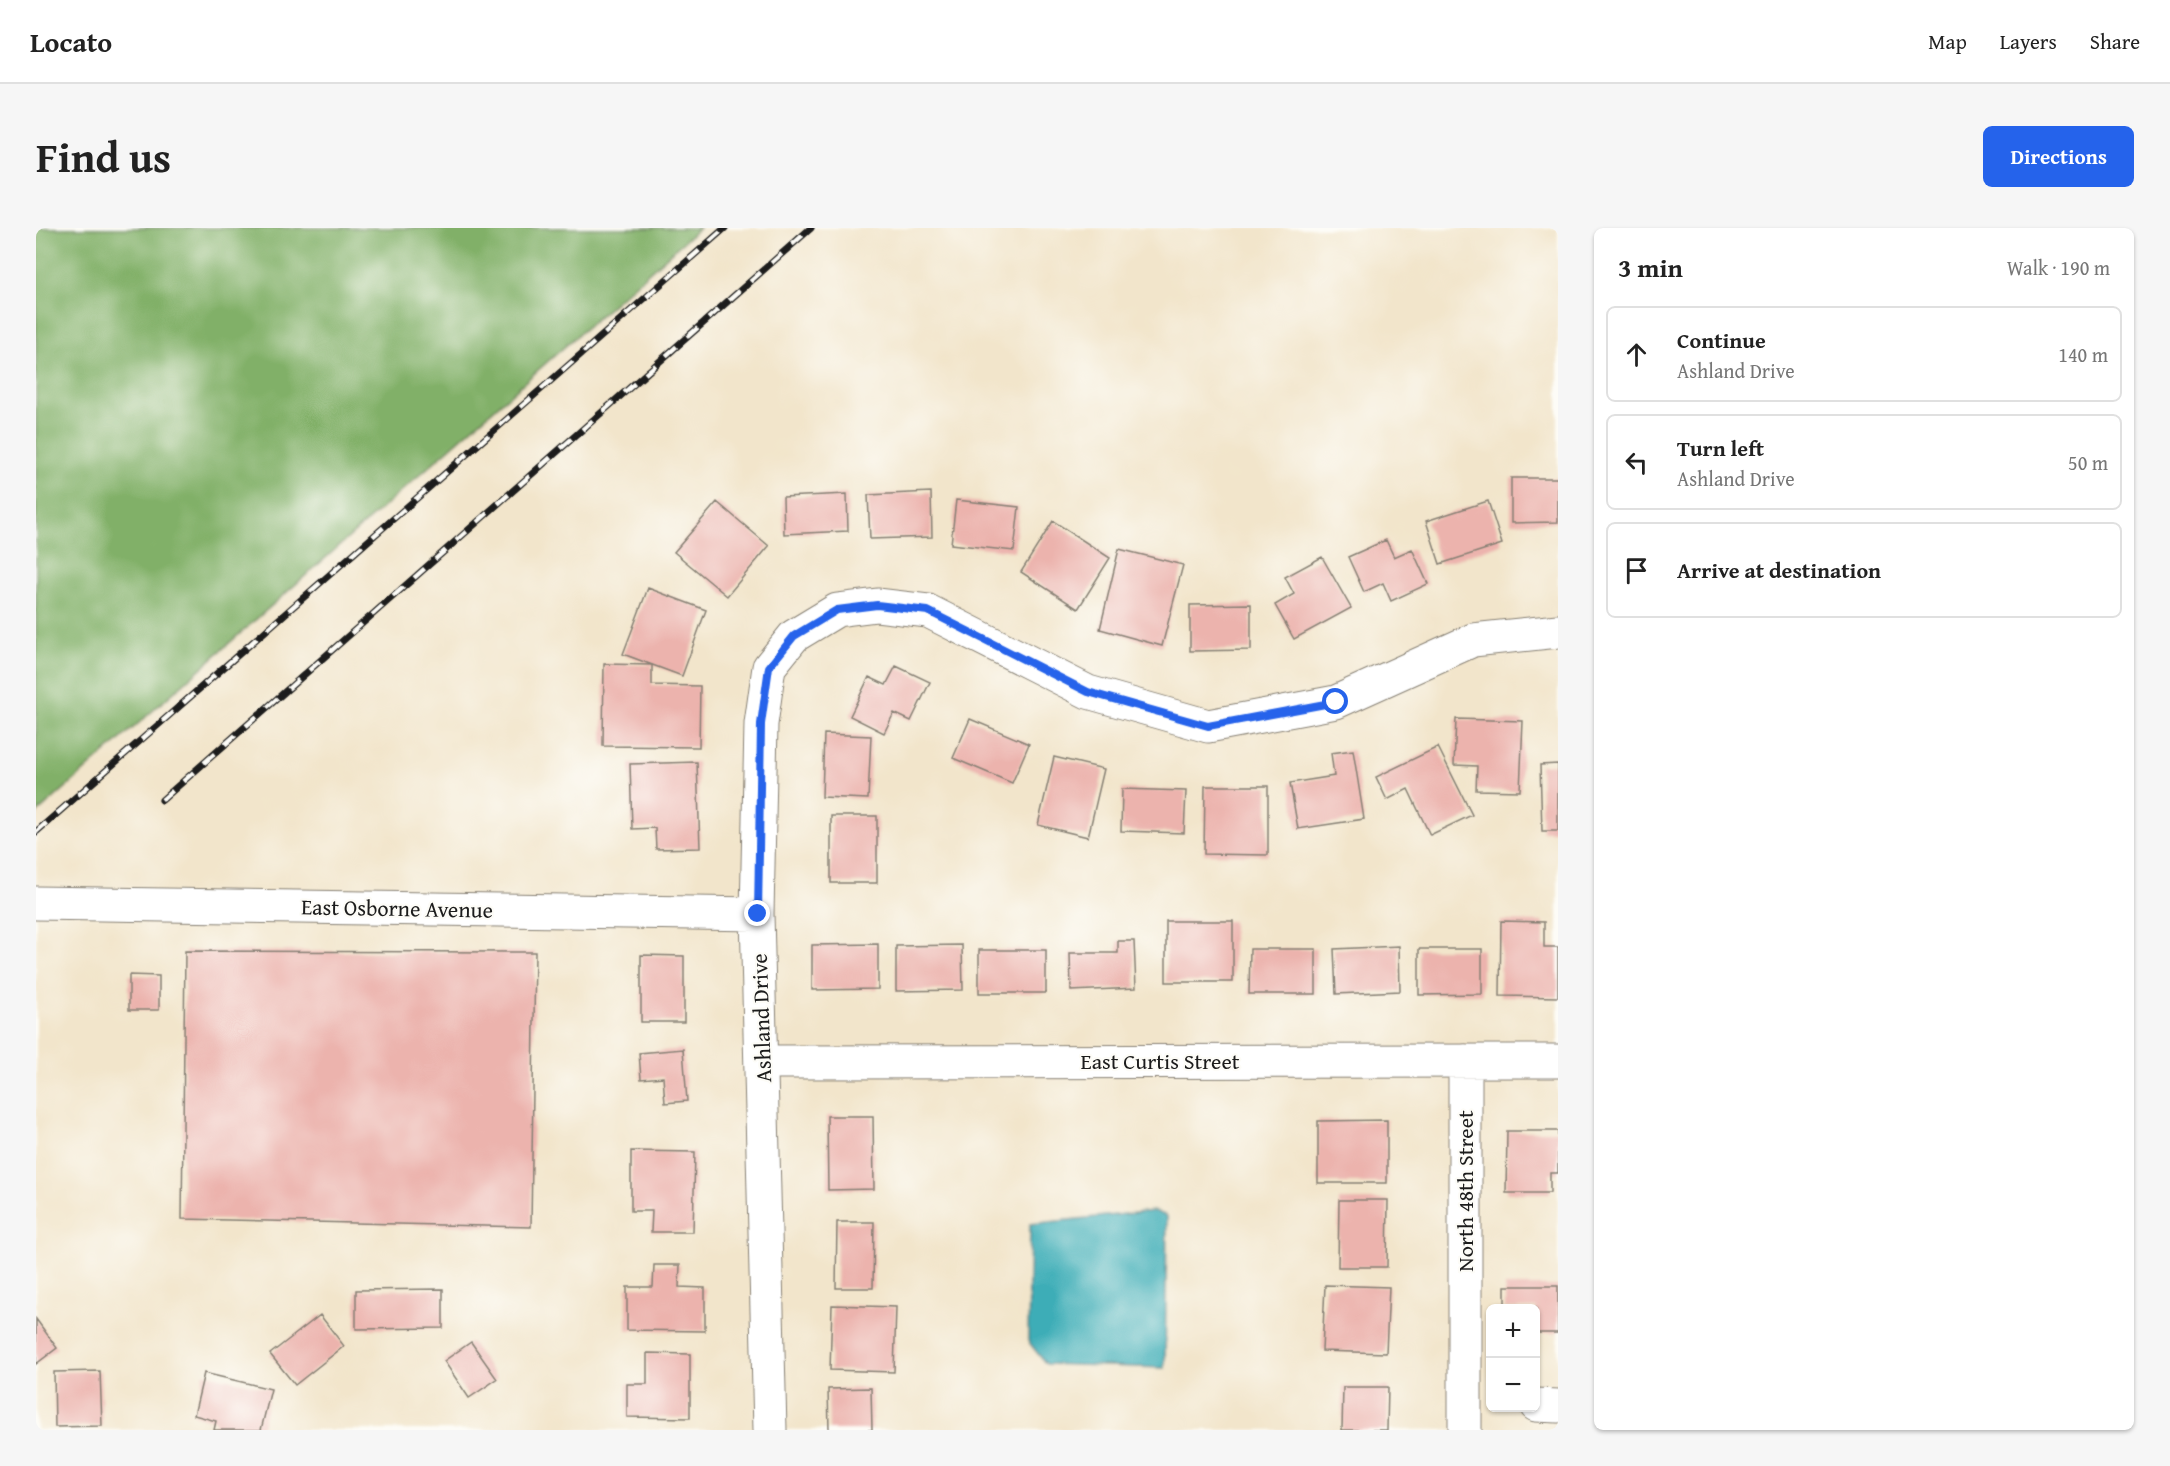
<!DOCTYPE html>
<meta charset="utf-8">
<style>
:root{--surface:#fff;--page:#f6f6f6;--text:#222;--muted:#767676;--line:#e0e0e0;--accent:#2563eb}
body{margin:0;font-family:"Gentium Book Plus",serif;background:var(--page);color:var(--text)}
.controls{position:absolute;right:18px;bottom:18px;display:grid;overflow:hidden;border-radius:9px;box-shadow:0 2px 4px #0004}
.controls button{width:54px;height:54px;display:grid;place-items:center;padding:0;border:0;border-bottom:2px solid var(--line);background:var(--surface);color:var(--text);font:30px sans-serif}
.stop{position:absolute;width:18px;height:18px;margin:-14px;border:4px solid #2563eb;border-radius:50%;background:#fff}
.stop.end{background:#2563eb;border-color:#fff;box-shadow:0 2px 6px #0008}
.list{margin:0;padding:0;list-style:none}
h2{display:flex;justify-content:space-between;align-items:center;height:78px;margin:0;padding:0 24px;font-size:26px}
h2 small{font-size:20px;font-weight:400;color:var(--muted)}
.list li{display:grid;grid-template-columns:39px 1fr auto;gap:18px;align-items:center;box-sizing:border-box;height:96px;margin:0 12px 12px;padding:0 12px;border:2px solid var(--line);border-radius:9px}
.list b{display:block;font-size:22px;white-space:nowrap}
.list p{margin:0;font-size:20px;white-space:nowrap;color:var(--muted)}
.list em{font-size:20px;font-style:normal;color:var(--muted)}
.icon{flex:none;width:33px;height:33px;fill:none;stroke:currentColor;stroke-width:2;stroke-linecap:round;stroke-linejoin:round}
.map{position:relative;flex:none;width:1522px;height:1202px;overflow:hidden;border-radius:9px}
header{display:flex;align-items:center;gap:36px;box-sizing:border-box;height:84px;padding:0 30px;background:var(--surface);border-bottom:2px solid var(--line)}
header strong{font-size:28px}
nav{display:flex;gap:33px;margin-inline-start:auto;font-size:21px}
.intro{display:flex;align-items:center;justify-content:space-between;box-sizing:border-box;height:144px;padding:0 36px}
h1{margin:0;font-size:42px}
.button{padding:15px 27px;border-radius:9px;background:var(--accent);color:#fff;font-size:21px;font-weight:700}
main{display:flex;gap:36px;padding:0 36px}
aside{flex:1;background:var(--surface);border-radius:9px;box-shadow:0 2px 4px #0004}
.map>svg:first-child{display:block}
.forest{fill:#81b068;stroke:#4e6642;stroke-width:1.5}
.water{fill:#3cadb7;stroke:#2c646a;stroke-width:1.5}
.building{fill:#ecb3ad}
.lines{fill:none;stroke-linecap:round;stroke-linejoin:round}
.minor-casing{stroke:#878074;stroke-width:35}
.minor{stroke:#fff;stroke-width:33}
.rail-casing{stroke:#1c1c1c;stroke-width:7}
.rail{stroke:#fdfcf7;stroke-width:4.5;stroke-dasharray:14;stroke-linecap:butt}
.route{stroke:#2563eb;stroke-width:8}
.labels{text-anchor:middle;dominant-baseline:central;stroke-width:4.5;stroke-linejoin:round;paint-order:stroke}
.street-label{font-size:22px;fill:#1c1c1c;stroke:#fdfcf7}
</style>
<header>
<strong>Locato</strong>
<nav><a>Map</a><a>Layers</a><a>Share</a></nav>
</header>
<div class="intro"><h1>Find us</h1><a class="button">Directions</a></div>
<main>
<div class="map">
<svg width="1522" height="1202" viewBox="0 0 1522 1202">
<rect width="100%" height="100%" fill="#fdfcf7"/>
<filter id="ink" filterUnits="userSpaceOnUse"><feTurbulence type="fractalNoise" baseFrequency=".0167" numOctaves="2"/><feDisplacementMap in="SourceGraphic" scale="12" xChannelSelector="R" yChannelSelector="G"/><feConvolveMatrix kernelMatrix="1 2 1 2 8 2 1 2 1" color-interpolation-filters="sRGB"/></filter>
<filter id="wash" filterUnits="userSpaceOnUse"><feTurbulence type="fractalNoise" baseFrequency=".008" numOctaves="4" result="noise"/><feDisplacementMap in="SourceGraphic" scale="24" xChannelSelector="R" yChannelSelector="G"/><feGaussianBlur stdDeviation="1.35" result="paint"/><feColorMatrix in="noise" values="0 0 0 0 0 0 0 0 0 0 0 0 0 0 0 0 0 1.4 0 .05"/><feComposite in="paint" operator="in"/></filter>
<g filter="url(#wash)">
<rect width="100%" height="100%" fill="#f2e5cb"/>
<!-- forest -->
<path class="forest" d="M0,0H663L0,586Z"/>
<!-- water -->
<path class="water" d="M1118,983L1131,988L1129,1140L1010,1136L992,1113L994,996Z"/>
<g id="blocks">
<!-- building -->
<path class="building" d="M1475,250H1522V294L1475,295Z
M895,264L896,309L834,311L832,267Z
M811,266L812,303L748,306L747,269Z
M920,272L983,279L978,323L915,316Z
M1452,273L1466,316L1404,336L1390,293Z
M681,274L733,318L691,368L638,324Z
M1017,293L1074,330L1042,381L985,344Z
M1350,312L1358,329L1376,321L1392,356L1355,373L1347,355L1328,364L1312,329Z
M1083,321L1147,337L1126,418L1064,401Z
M1286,329L1315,380L1258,411L1239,377L1258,366L1249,349Z
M612,360L670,382L646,448L587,426Z
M1215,376V422L1154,423V377Z
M568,436L616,437V457L664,458L663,519L567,518Z
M860,438L894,454L875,493L858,485L848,505L814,488L833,449L850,457Z
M934,491L993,516L976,555L917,530Z
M1420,491L1487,493L1484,563L1440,562L1441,538L1418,537Z
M788,506L835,508L832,571L786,569Z
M1402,519L1436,587L1394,607L1372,561L1351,572L1340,549Z
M1317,522L1328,591L1262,601L1254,555L1298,548L1295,525Z
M1018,529L1068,541L1052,609L1002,597Z
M661,534L664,620L620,621L619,600L596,601L594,536Z
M1522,536V603H1506L1504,537Z
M1169,558H1232V627L1168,626Z
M1086,561L1150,563L1148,605L1085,603Z
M795,588H841V655H795Z
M1130,693H1197V754H1130Z
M1465,693L1508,694V719H1522V769L1464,768Z
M1082,713H1098L1100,760L1035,763L1034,725H1082Z
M842,716V761L776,762V717Z
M926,717L927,762L860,763V718Z
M1363,718L1364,763L1300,766L1298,721Z
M1214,721H1280V766H1213Z
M1383,721H1446V766L1383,767Z
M943,722H1010V765H943Z
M149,723L499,724L495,999L146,991Z
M605,727L648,728V794H605Z
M93,747L123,748V782H93Z
M647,821L651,873L629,875L627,849L605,851L603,825Z
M791,888H837L838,961L792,962Z
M1351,892V955H1282V893Z
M1471,903H1522V945H1514V965H1470Z
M595,923L659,924L657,1004H615L616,983H595Z
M1303,972H1352L1351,1039H1302Z
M801,994H838L837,1060H800Z
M618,1037H644L643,1059L669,1060V1103L591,1102V1059H617Z
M1289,1057L1353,1059L1350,1125L1286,1123Z
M1469,1058H1522V1105H1500V1080H1469Z
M407,1061V1100L320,1101V1062Z
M796,1077L860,1079L858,1144L794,1142Z
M284,1087L308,1118L259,1157L234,1126Z
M0,1091L21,1120L0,1136Z
M435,1114L461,1151L433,1170L408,1133Z
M611,1125L654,1126V1190L591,1189V1156H611Z
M64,1143L66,1198L19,1199L18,1144Z
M168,1145L235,1161L225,1202H178L180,1193L158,1187Z
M1307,1159H1352L1351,1202H1306Z
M835,1160L836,1202H793L792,1161Z"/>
</g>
</g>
<g filter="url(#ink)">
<use href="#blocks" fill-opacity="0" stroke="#878074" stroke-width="1.5"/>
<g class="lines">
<!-- minor casing -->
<g class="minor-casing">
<path id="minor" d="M0,675L721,686
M726,834L1522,833
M1500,1177L1522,1178
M734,1202L721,686L725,496L733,439L758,408L801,382L841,377L892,383L1052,464L1172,498L1300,474L1437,412L1522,403
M1429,1202V833"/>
</g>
<!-- minor -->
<use href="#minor" class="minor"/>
<!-- rail casing -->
<g class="rail-casing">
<path id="rail" d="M126,572L775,0
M0,604L689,0"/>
</g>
<!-- rail -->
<use href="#rail" class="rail"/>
</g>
</g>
<g class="lines" filter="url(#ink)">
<!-- route -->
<path class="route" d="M722,686L725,496L733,439L758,408L801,382L841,377L892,383L1052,464L1172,498L1300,474"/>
</g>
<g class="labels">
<!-- street labels -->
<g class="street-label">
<text transform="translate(361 680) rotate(1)">East Osborne Avenue</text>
<text transform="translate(725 790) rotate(-92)">Ashland Drive</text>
<text x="1124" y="833">East Curtis Street</text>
<text transform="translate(1429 963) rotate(-90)">North 48th Street</text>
</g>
</g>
</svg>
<div class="controls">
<button>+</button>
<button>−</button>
</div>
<div class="stop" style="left:1300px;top:474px"></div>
<div class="stop end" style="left:722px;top:686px"></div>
</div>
<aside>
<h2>3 min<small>Walk · 190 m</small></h2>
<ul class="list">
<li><svg class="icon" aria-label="ahead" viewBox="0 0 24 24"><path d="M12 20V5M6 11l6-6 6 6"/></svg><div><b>Continue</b><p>Ashland Drive</p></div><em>140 m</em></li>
<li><svg class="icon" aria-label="left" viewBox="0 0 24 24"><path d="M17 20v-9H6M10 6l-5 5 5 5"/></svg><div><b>Turn left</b><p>Ashland Drive</p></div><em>50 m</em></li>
<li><svg class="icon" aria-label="arrive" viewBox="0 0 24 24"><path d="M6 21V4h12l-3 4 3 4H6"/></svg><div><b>Arrive at destination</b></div></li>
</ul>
</aside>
</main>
